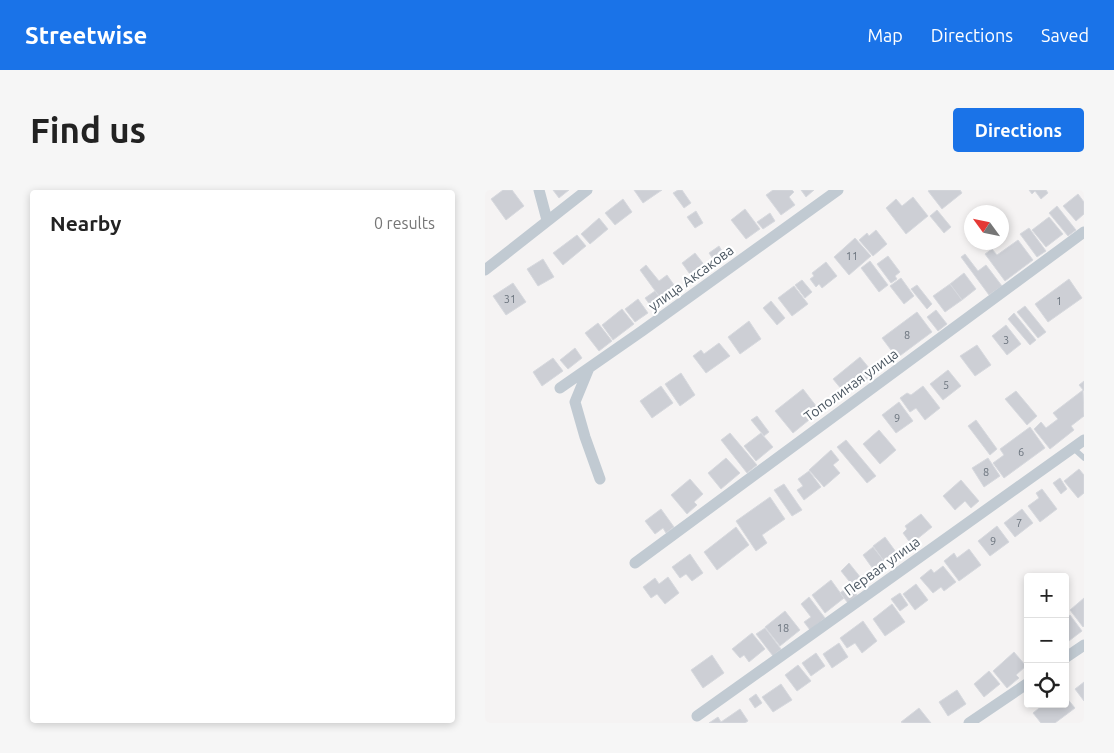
<!DOCTYPE html>
<meta charset="utf-8">
<style>
:root{--surface:#fff;--page:#f6f6f6;--text:#222;--muted:#767676;--line:#e0e0e0;--accent:#1a73e8}
body{margin:0;font-family:Ubuntu,sans-serif;background:var(--page);color:var(--text)}
.controls{position:absolute;right:15px;bottom:15px;display:grid;overflow:hidden;border-radius:5px;box-shadow:0 2px 8px #0003}
.controls button{width:45px;height:45px;display:grid;place-items:center;padding:0;border:0;border-bottom:1px solid var(--line);background:var(--surface);color:var(--text);font:25px sans-serif}
.compass{position:absolute;left:479px;top:15px;width:45px;height:45px;border-radius:50%;background:var(--surface);box-shadow:0 2px 8px #0003;rotate:303deg}
.list{margin:0;padding:0;list-style:none}
h2{display:flex;justify-content:space-between;align-items:center;height:65px;margin:0;padding:0 20px;font-size:21px}
h2 small{font-size:16px;font-weight:400;color:var(--muted)}
.icon{flex:none;width:28px;height:28px;fill:none;stroke:currentColor;stroke-width:2;stroke-linecap:round;stroke-linejoin:round}
.map{position:relative;flex:none;width:599px;height:533px;overflow:hidden;border-radius:5px}
header{display:flex;align-items:center;gap:30px;box-sizing:border-box;height:70px;padding:0 25px;background:var(--accent);color:#fff}
header strong{font-size:24px}
nav{display:flex;gap:28px;margin-inline-start:auto;font-size:18px}
.intro{display:flex;align-items:center;justify-content:space-between;box-sizing:border-box;height:120px;padding:0 30px}
h1{margin:0;font-size:35px}
.button{padding:12px 22px;border-radius:5px;background:var(--accent);color:#fff;font-size:18px;font-weight:700}
main{display:flex;gap:30px;padding:0 30px}
aside{flex:1;background:var(--surface);border-radius:5px;box-shadow:0 2px 8px #0003}
.map>svg:first-child{display:block}
.building{fill:#cdcfd5;stroke:#d7d9de}
.lines{fill:none;stroke-linecap:round;stroke-linejoin:round}
.lane{stroke:#c1cad2;stroke-width:5.5}
.street{stroke:#c1cad2;stroke-width:11}
.labels{text-anchor:middle;dominant-baseline:central;stroke-width:4.5;stroke-linejoin:round;paint-order:stroke}
.number-label{font-size:11px;fill:#6b747e}
.street-label{font-size:14px;fill:#4a5661;stroke:#fff}
</style>
<header>
<strong>Streetwise</strong>
<nav><a>Map</a><a>Directions</a><a>Saved</a></nav>
</header>
<div class="intro"><h1>Find us</h1><a class="button">Directions</a></div>
<main>
<aside>
<h2>Nearby<small>0 results</small></h2>
<ul class="list">
</ul>
</aside>
<div class="map">
<svg width="599" height="533" viewBox="0 0 599 533">
<rect width="100%" height="100%" fill="#f5f3f3"/>
<!-- building -->
<path class="building" d="M18,0H27L39,16L21,30L6,9Z
M68,0H84L74,8Z
M149,0H177L158,13Z
M193,0H197L206,13L199,18L188,3Z
M288,0H307L309,2L304,7L310,15L296,25L281,5Z
M316,0H329L321,7Z
M445,0H475L477,3L457,19L443,1Z
M544,0H561L563,3L556,9L550,1L547,4Z
M593,4L599,12V24L591,31L578,16Z
M428,7L443,26L421,44L401,18L411,9L417,16Z
M138,9L147,22L130,35L120,23Z
M572,16L591,40L583,46L564,23Z
M260,19L275,39L261,49L246,30Z
M452,20L466,37L459,43L445,26Z
M211,21L218,33L210,38L202,27Z
M285,23L290,31L278,39L272,32Z
M564,27L578,44L561,57L547,40Z
M114,28L123,39L105,54L96,44Z
M544,38L561,61L552,67L535,44Z
M391,40L402,54L388,66L374,50L382,43L384,46Z
M92,45L101,56L78,75L68,63Z
M370,48L386,66L364,85L349,67Z
M533,50L548,70L520,91L500,64L507,59L512,65Z
M234,56L240,66L230,72L224,63Z
M210,63L221,77L207,87L197,73Z
M480,64L493,81L501,75L517,96L504,105L476,67Z
M403,66L415,82L410,86L412,89L406,93L392,74Z
M58,69L69,87L53,96L42,79Z
M385,71L403,95L394,102L376,78Z
M341,72L352,86L337,98L334,94L331,97L325,89L329,86L327,83Z
M161,75L174,91L182,85L194,102L179,113L155,80Z
M479,83L491,99L477,110L465,94Z
M416,88L429,106L419,114L405,96Z
M584,89L597,108L563,132L550,114Z
M317,90L327,102L320,108L310,95Z
M28,93L41,112L21,125L8,106Z
M465,94L477,110L460,122L448,106Z
M432,95L447,114L442,119L426,99Z
M309,96L323,114L307,126L293,108Z
M170,101L178,111L168,119L160,108Z
M153,109L163,123L150,132L140,119Z
M286,111L300,128L292,135L278,118Z
M540,116L561,142L553,148L532,122Z
M137,119L149,134L128,150L117,135Z
M451,120L462,134L453,141L442,127Z
M432,122L447,142L412,168L397,148Z
M529,123L551,150L545,155L523,129Z
M264,131L276,149L255,164L243,147Z
M113,133L127,151L114,161L100,143Z
M521,135L536,154L522,165L507,146Z
M234,153L245,166L221,183L208,166L216,160L219,164Z
M492,155L506,175L490,186L475,166Z
M90,158L97,168L83,179L75,170Z
M375,167L389,184L362,206L348,189Z
M68,168L78,181L57,196L48,182Z
M463,180L476,196L458,210L445,194Z
M196,183L210,205L195,216L180,194Z
M599,191V201L594,195Z
M176,196L188,213L167,228L155,211Z
M438,196L455,218L440,230L431,218L425,222L415,208L422,203L426,205Z
M318,199L335,221L308,243L290,221Z
M598,200L599,226L586,236L589,240L565,259L549,239L556,232L561,238L573,229L568,223Z
M531,201L552,226L542,235L520,209Z
M414,212L428,231L411,243L397,225Z
M272,226L284,242L279,246L266,230Z
M491,230L512,259L505,265L483,236Z
M545,237L560,258L519,288L508,273L519,265L515,259Z
M394,240L411,260L395,274L378,254Z
M245,243L272,275L262,283L236,250Z
M276,243L288,257L271,271L259,256Z
M361,250L391,286L382,293L352,257Z
M346,260L354,270L348,275L355,283L339,297L324,280Z
M241,268L255,283L236,299L223,283Z
M503,268L515,286L499,297L487,278Z
M594,279L599,285V303L593,308L579,291Z
M324,281L336,297L319,310L312,300L318,296L313,289Z
M575,288L582,299L576,304L568,293Z
M205,289L218,304L209,312L212,315L202,324L186,305Z
M476,290L494,311L486,318L480,311L470,320L458,306Z
M299,294L317,320L307,326L289,300Z
M557,299L572,319L555,332L543,316L554,308L551,303Z
M285,307L300,329L277,345L282,353L271,361L251,331Z
M176,319L189,337L181,343L178,338L170,344L160,331Z
M537,319L548,333L530,347L519,333Z
M436,324L447,337L426,354L418,343L422,339L420,336Z
M512,336L524,352L505,366L493,351Z
M251,337L264,355L232,380L219,362Z
M400,347L411,362L399,371L388,356Z
M388,357L399,371L388,379L378,365Z
M484,359L496,375L474,391L459,371L469,363L472,368Z
M205,364L218,383L207,391L201,384L195,388L187,377Z
M364,373L376,388L368,396L356,381Z
M458,376L471,392L459,401L456,397L448,403L435,388L446,379L449,383Z
M183,387L194,403L180,414L172,404L166,408L158,397L170,388L174,394Z
M346,390L359,408L340,423L327,405Z
M431,394L443,410L430,420L418,404Z
M365,395L372,405L363,413L355,403Z
M415,403L423,415L415,421L406,409Z
M324,407L340,428L325,440L319,432L326,427L316,414Z
M599,408V436L598,437L585,420Z
M407,414L420,432L400,446L388,429Z
M300,421L315,440L295,456L280,437Z
M585,425L597,441L580,454V429Z
M378,431L392,451L377,463L370,453L362,458L355,448Z
M280,438L296,459L288,466L271,444Z
M267,443L280,459L264,472L259,465L255,468L247,459Z
M354,453L363,467L347,478L338,464Z
M529,462L541,476L531,485L534,488L522,498L508,481Z
M331,463L340,476L326,486L317,473Z
M227,465L239,483L218,498L206,480Z
M313,475L326,491L312,501L300,485Z
M504,481L515,494L499,507L489,494Z
M599,492V511L590,499Z
M296,494L307,510L288,522L277,507Z
M472,500L481,514L463,526L454,512Z
M271,504L277,513L270,518L264,509Z
M580,506L590,518L570,533H556L548,523L559,514H580Z
M434,518L446,533H418L416,532Z
M255,519L263,531L260,533H224L233,527L236,532Z"/>
<g class="lines">
<!-- lane -->
<path class="lane" d="M588,258L599,268"/>
<!-- street -->
<path class="street" d="M54,0L62,30
M0,80L102,0
M104,178L90,212L100,247L115,289
M75,198L157,141L353,0
M150,373L599,42
M580,468L599,455
M212,526L599,250
M484,533L543,493"/>
</g>
<g class="labels">
<!-- number labels -->
<g class="number-label">
<text x="367" y="66">11</text>
<text x="25" y="109">31</text>
<text x="574" y="111">1</text>
<text x="422" y="145">8</text>
<text x="521" y="150">3</text>
<text x="461" y="195">5</text>
<text x="412" y="228">9</text>
<text x="536" y="262">6</text>
<text x="501" y="282">8</text>
<text x="534" y="333">7</text>
<text x="508" y="351">9</text>
<text x="298" y="438">18</text>
</g>
<!-- street labels -->
<g class="street-label">
<text transform="translate(206 88) rotate(-36)">улица Аксакова</text>
<text transform="translate(366 195) rotate(-36)">Тополиная улица</text>
<text transform="translate(397 376) rotate(-36)">Первая улица</text>
</g>
</g>
</svg>
<div class="controls">
<button>+</button>
<button>−</button>
<button><svg class="icon" aria-label="locate" viewBox="0 0 24 24"><circle cx="12" cy="12" r="6"/><path d="M12 2v4M12 18v4M2 12h4M18 12h4"/></svg></button>
</div>
<svg class="compass" viewBox="-18 -18 36 36"><path d="M0-13l5 13h-10z" fill="#e53935"/><path d="M0 13l5-13h-10z" fill="#767676"/></svg>
</div>
</main>
